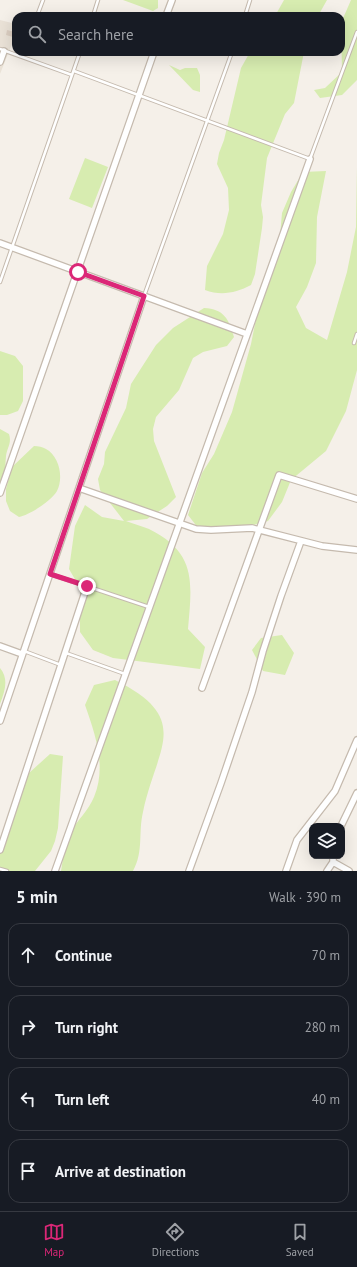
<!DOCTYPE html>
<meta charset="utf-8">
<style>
:root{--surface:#171b24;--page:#242831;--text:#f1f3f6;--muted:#9ea1a6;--line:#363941;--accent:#db2777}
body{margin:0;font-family:"PT Sans",sans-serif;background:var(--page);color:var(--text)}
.controls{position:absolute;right:12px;bottom:12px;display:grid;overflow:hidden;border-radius:8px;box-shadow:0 4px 16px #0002}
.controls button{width:36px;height:36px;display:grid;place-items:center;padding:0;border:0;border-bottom:1px solid var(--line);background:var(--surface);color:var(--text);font:20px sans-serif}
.stop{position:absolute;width:12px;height:12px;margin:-9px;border:3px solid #db2777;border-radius:50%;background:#fff}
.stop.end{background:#db2777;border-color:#fff;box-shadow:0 1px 4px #0008}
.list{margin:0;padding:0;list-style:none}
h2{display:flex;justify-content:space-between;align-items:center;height:52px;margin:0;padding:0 16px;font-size:17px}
h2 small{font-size:13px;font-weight:400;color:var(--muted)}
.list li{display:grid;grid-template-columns:26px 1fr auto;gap:12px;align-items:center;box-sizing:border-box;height:64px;margin:0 8px 8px;padding:0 8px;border:1px solid var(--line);border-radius:12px}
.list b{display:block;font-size:15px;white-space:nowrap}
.list em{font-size:13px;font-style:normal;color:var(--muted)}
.icon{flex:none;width:22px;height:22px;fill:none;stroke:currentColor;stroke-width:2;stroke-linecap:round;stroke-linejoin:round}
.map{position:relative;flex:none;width:357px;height:871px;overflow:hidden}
.search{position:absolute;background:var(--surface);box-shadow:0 4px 16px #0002;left:12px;right:12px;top:12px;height:44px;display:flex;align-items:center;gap:10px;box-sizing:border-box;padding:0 14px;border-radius:12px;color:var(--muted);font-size:15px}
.sheet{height:340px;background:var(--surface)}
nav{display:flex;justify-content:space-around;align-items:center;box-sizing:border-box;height:56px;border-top:1px solid var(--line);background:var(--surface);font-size:11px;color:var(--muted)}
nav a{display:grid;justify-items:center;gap:2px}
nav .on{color:var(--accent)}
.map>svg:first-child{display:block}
.residential{fill:#eae2d7}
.green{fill:#d7ecb0}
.building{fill:#dbcec1}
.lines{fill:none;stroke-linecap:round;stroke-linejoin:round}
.lane-casing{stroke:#c5baae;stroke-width:4.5}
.street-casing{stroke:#c5baae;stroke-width:8}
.lane{stroke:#fff;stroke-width:2.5}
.street{stroke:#fff;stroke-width:5.5}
.route{stroke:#db2777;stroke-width:5}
</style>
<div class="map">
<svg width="357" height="871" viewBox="0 0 357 871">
<rect width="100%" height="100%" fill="#f5f0e9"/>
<!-- residential -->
<path class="residential" d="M0,20L16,24V34L0,74Z"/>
<!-- green -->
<path class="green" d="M123,0H158V8L153,11Z
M284,0H327L318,16H275Z
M351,0H357V80L342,95L320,98L314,90L325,88L342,72L341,23Z
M250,52H304L294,103L285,114L267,158L261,205L263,217L262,228L255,274L251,285C236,293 221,296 205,290L207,266L223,234L229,210L228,188L217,164L219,153L224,140L241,68Z
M169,65L180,70L185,68H197L200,75V92L193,90Z
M85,158L108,167L92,208L69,199Z
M357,167V370L346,411L326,451L291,480L282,502L268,521L223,533H202L188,515L202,473L214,454L232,412L251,344L260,299L278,258L282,213L291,192L303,172L326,171L317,217L316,263L307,287L296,307L306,328L327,340L347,272L356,227Z
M204,308C224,309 229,319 234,337L227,346L203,352L193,358L179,390L156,417L153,429L154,441L176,497L167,506L147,519L126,521C133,524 142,526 149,529C197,553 192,582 188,629L205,647L200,669L113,658L93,650L80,632V588L69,569L75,526L85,505L102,517L124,521L100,490L98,479L104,464L105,452L126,408L131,384L156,345L173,328Z
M0,351L15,356L23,366V401L18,411L7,415H0Z
M0,429L9,434C12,443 7,448 6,456C5,467 6,475 0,485Z
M34,446C38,446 43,447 46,449C59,456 64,477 57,491C52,500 30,515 19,517L10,511L6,501V489L12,467Z
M282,635L294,653L285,675L263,671L252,650L261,638Z
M0,668C9,679 5,691 0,704Z
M115,680C194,719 156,748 143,812C138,833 144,851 133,871H61C63,861 65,840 70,832C78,820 88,811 94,797C107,766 95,734 85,705L94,685Z
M50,754L63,756L58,828L55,841L51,851L35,871H0V853L23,782L29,773Z"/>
<!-- building -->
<path class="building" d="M7,30L15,32L13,37L6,35Z"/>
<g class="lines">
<!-- lane casing -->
<g class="lane-casing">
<path id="lane" d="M37,16L43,0
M93,16L98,0
M245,16L250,0
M0,49L72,75
M74,71L310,159L357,32
M0,282L80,52
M144,296L232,52
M354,343L357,334
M50,574L149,607
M24,651L61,665
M66,653L125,674
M0,869L7,871"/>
</g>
<!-- street casing -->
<g class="street-casing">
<path id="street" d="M166,16L172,0
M0,62L4,51
M0,243L247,334
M79,488L196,529L211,530L252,528L322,546L357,550
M0,493L154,52
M0,646L22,654
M202,688L279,475L357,499
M0,721L144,296
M341,826L357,793
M0,850L87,586
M333,862L349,871
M55,871L310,159
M189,871L221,783L252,692L263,651L281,596L301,541
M286,871L297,840L335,791L357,740
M327,871L333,862V856"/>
</g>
<!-- lane -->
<use href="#lane" class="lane"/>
<!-- street -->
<use href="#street" class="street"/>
</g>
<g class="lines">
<!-- route -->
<path class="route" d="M78,272L144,296L50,574L87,586"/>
</g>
</svg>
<div class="controls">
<button><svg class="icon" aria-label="layers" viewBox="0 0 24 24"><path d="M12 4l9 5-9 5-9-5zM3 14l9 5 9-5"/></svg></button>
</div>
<div class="stop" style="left:78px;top:272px"></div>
<div class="stop end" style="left:87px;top:586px"></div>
<div class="search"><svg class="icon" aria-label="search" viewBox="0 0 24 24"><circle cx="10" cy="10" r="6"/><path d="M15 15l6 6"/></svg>Search here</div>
</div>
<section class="sheet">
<h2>5 min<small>Walk · 390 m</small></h2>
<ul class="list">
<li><svg class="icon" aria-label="ahead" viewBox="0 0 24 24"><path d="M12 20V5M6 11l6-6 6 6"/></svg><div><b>Continue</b></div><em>70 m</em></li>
<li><svg class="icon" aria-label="right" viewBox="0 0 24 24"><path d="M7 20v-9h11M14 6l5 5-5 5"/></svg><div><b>Turn right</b></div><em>280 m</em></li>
<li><svg class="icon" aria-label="left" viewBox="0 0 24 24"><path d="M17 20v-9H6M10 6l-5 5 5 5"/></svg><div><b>Turn left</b></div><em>40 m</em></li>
<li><svg class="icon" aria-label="arrive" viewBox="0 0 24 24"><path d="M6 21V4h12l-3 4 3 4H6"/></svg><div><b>Arrive at destination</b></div></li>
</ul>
</section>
<nav>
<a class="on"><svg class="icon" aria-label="map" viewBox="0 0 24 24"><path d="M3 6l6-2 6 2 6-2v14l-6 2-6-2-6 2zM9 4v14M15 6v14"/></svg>Map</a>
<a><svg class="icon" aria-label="directions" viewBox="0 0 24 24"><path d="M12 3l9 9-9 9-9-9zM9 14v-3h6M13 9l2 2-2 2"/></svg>Directions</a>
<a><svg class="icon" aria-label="saved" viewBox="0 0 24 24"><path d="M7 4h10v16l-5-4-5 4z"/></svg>Saved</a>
</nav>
